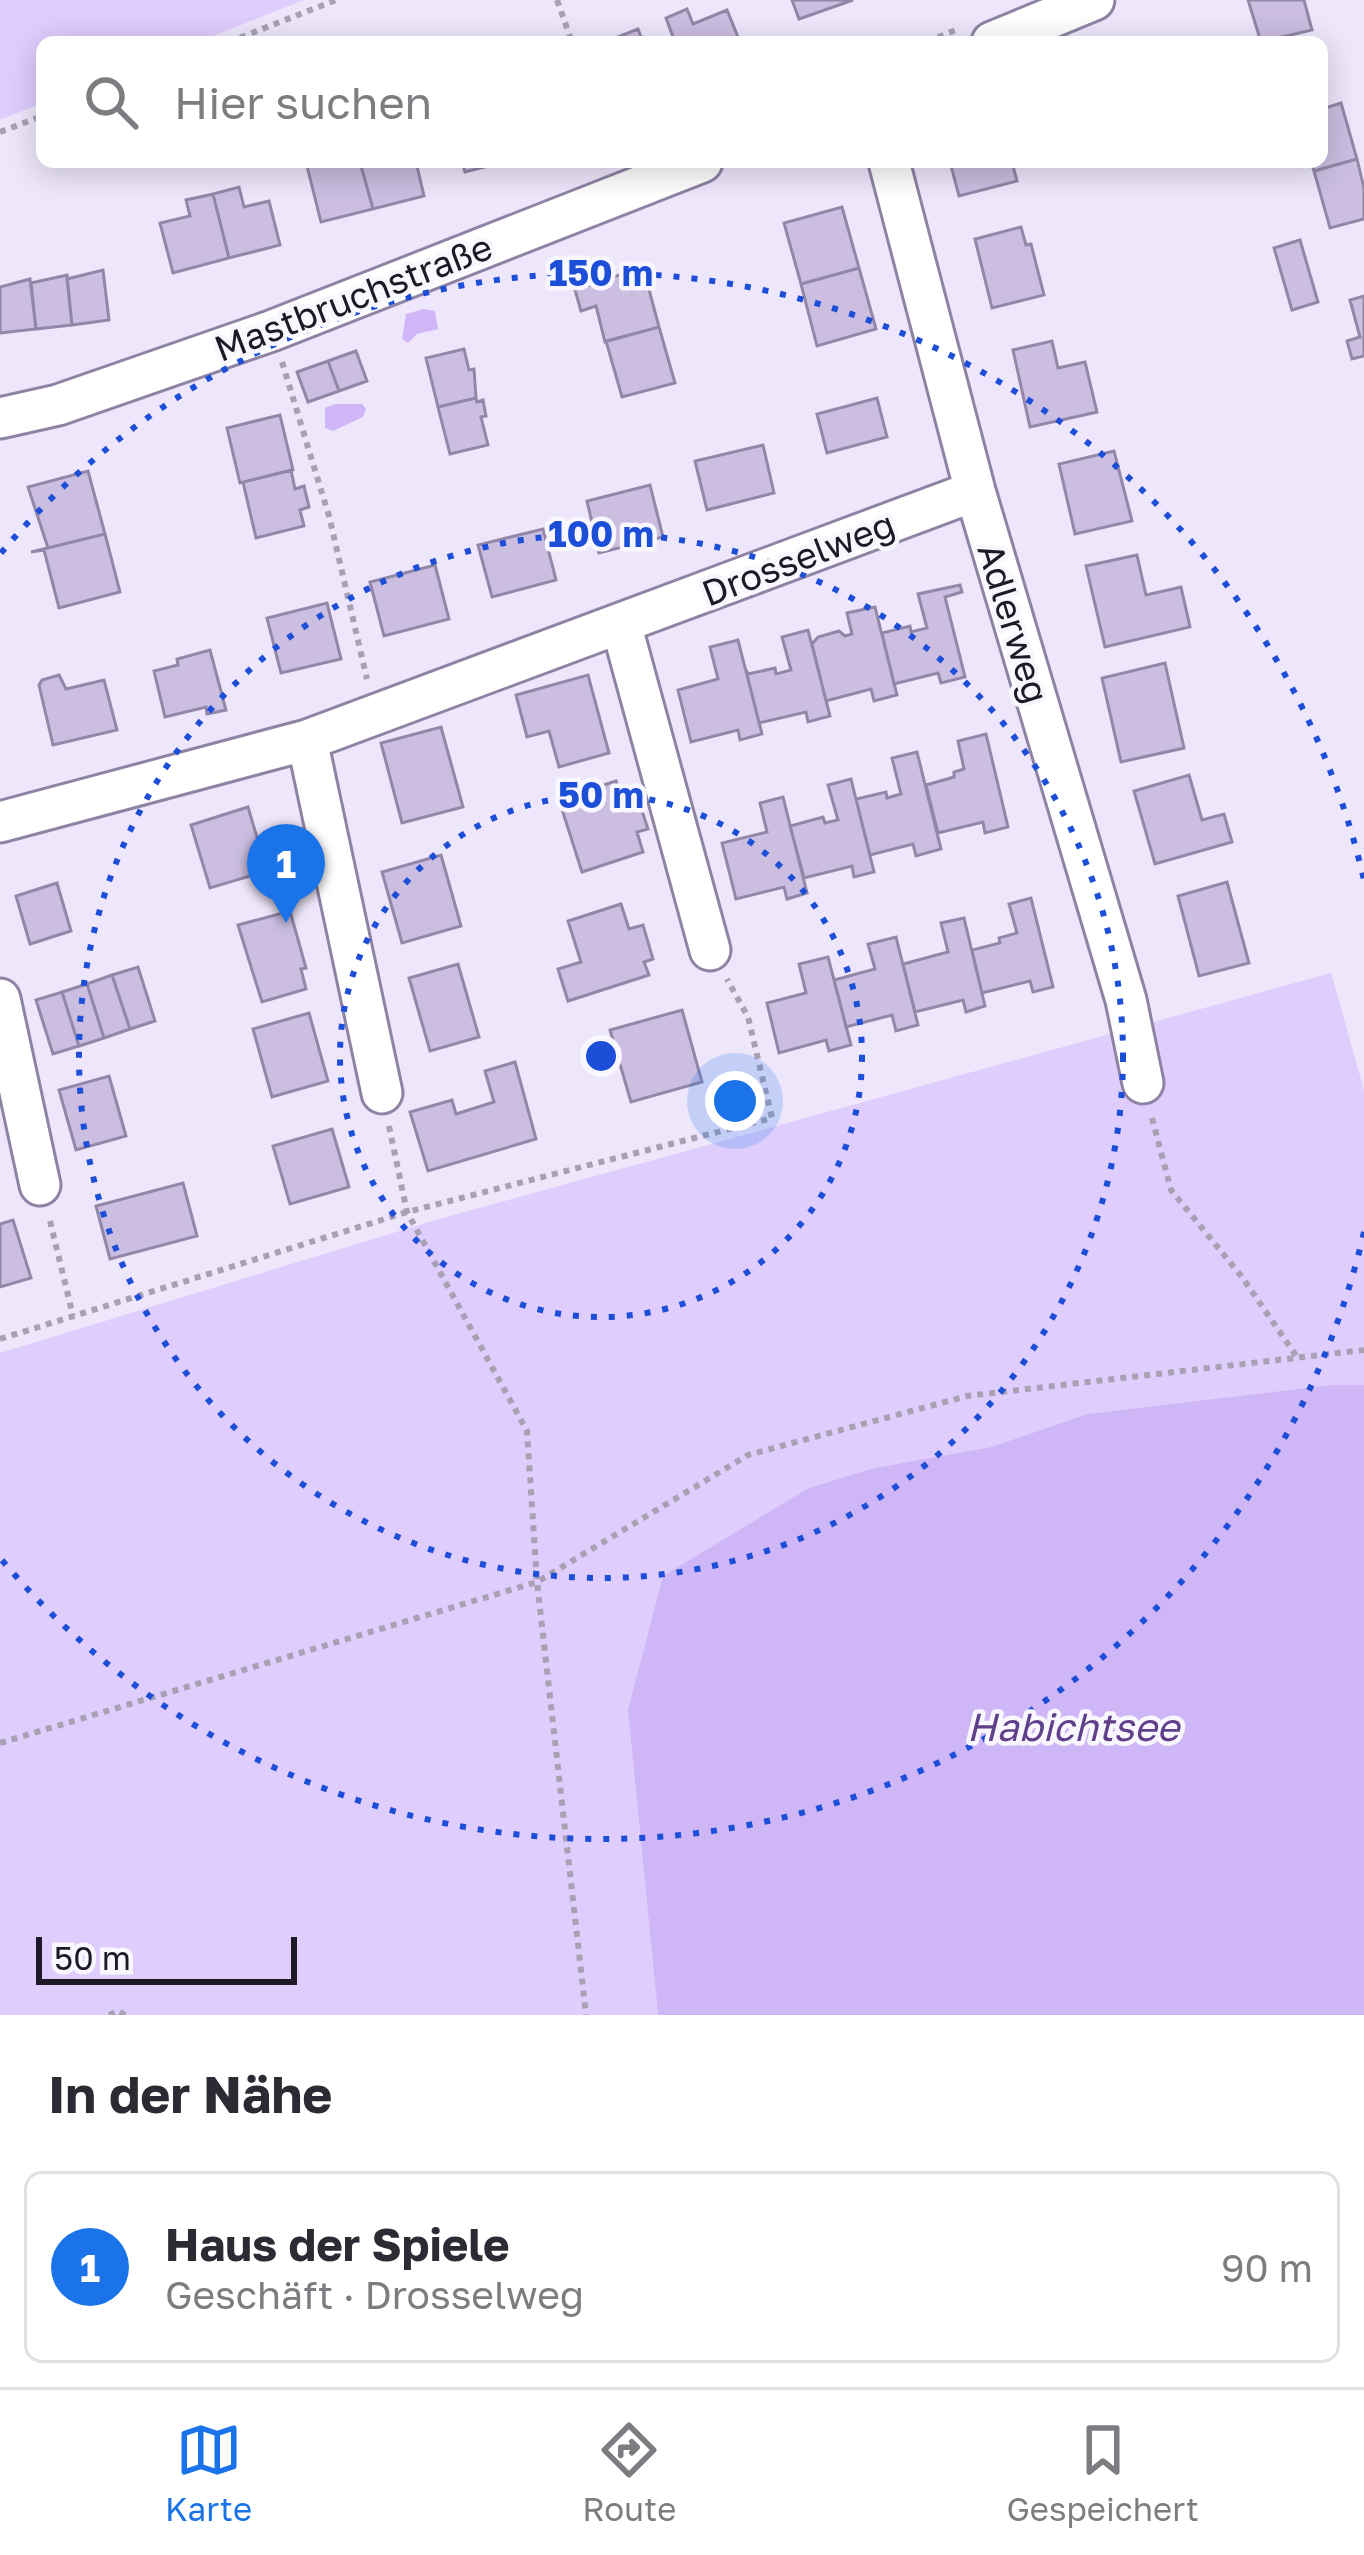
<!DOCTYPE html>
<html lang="de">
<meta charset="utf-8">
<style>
:root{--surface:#fff;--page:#f7f7f7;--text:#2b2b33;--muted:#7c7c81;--line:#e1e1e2;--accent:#1a73e8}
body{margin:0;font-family:"Golos Text",sans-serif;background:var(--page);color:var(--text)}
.scale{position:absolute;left:36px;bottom:30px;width:261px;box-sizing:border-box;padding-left:12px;border:6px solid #1e1926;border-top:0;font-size:33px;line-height:42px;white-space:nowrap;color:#1e1926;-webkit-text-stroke:9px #f9f7fe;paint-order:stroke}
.you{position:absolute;left:735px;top:1101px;width:42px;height:42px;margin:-30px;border:9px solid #fff;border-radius:50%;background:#1a73e8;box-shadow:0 0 0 18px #1a73e833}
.badge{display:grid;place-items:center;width:78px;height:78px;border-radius:50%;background:var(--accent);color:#fff;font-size:39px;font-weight:700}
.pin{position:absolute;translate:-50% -99px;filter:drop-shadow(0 3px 6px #0008)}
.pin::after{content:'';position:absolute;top:63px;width:42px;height:36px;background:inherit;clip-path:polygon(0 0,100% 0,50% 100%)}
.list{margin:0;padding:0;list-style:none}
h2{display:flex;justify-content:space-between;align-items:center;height:156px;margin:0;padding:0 48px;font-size:51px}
h2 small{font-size:39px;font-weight:400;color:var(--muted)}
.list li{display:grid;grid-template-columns:78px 1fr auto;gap:36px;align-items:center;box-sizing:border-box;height:192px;margin:0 24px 24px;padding:0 24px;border:3px solid var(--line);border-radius:18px}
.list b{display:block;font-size:45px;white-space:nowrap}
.list p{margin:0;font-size:39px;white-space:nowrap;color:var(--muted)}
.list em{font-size:39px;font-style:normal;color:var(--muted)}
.icon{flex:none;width:66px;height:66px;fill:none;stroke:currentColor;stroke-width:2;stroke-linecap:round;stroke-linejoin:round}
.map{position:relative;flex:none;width:1364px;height:2015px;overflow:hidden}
.search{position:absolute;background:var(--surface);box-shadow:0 6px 30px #0003;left:36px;right:36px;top:36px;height:132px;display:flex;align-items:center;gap:30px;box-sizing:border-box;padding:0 42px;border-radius:18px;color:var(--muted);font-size:45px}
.sheet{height:372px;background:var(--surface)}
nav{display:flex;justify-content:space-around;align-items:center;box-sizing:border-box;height:168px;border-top:3px solid var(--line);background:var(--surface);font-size:33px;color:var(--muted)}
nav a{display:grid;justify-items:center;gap:6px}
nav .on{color:var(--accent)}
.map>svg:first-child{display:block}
.green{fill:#dfcdfd}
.water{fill:#cfb6f7}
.building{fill:#cbbee1;stroke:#9387a8;stroke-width:3}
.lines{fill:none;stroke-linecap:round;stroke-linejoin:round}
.street-casing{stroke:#8f83a4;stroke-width:45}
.path{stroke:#a7a1b3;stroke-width:6;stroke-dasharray:6 6;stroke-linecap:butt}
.street{stroke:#fff;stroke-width:39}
.ring{fill:none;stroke:#1d4ed8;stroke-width:6;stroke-dasharray:6 12}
.labels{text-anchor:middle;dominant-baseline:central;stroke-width:9;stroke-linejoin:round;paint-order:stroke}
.street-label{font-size:36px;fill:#1e1926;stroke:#f9f7fe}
.water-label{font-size:39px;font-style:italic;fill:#603f8b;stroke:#f9f7fe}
.centre{fill:#1d4ed8;stroke:#f9f7fe;stroke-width:6}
.ring-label{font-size:36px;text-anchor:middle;font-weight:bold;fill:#1d4ed8;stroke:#f9f7fe;stroke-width:9;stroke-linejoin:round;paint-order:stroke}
</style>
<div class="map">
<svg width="1364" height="2015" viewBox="0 0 1364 2015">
<rect width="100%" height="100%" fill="#eee7fc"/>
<!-- green -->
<path class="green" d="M0,0H304L198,42H42V103L0,120Z
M1331,973L1364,1090V1385H1332L1087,1414L991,1447L874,1468L809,1488L628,1710L658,2015H0V1353L432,1221Z"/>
<!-- water -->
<path class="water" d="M424,309L435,311L438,329L417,334L408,343L402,339L406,314Z
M335,404H362L366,409L363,417L333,431L325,428V408Z
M1332,1385H1364V2015H658L628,1710L663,1576L809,1488L874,1468L991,1447L1087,1414Z"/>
<!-- building -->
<path class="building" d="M792,0H853L799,19Z
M1248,0H1304L1312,30L1261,42Z
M687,9L693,24L727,10L740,42H675L666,18Z
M638,29L643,42H610V40Z
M1341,103L1357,159L1314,171L1311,162H1322V109Z
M1357,159L1364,188V219L1330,228L1314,171Z
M306,162H360L373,209L321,222Z
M360,162H416L424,196L373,209Z
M462,162H504L465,172Z
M950,162H1012L1017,181L959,196Z
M239,187L244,207L269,201L280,245L229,258L213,194Z
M213,194L229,258L173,273L160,223L190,216L186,200Z
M842,207L859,268L801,284L784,223Z
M1021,227L1026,245L1031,244L1044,295L992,308L975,239Z
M1300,240L1318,302L1292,310L1274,248Z
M643,267L659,327L605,342L596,306L581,311L575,290Z
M859,268L876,329L817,346L801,284Z
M103,270L109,320L72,325L67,279Z
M67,275L72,325L36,329L31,283Z
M30,279L36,329L0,333V287Z
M1364,296V356L1352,359L1347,341L1360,337L1350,300Z
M659,327L675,383L622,397L606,341Z
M1052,341L1058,368L1085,362L1097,412L1030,427L1013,350Z
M464,349L469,370L474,369L476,398L438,407L426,358Z
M356,351L367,381L339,391L328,361Z
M328,361L339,391L308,402L297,372Z
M476,398L477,402L483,400L486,416L481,417L488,445L450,454L438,407Z
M877,398L887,437L827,453L817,414Z
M280,415L293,470L240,483L227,428Z
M763,445L774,493L707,510L695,461Z
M1114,451L1132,521L1075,534L1059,464Z
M291,470L295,489L304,486L309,507L300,510L304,526L256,538L243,482Z
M88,471L105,534L48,548L28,487Z
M650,485L663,537L599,553L587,501Z
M543,529L556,580L492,597L478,545Z
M105,534L120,592L59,608L44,550L31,552Z
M1137,555L1146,595L1181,587L1190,627L1105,647L1086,566Z
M435,565L449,619L384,636L370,582Z
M960,585L962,592L945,597L965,677L941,683L938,673L894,684L882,633L910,626L911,632L927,628L918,594Z
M327,603L341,659L281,673L267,618Z
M875,607L897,695L874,701L871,689L826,701L812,644L818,637L839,631L845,636L852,634L847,613Z
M808,630L830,716L808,722L806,712L759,723L746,670L748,674L775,668L776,674L791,670L782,637Z
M738,640L762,734L740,740L738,730L691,742L678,690L718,679L710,647Z
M210,650L226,710L207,714L206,707L165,717L154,671L178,665L177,659Z
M1165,663L1184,748L1121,762L1102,678Z
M59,675L66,689L104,680L117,730L53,745L39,685L42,680Z
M588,675L609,753L559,767L549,731L527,737L516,695Z
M441,727L463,807L402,823L381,743Z
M986,734L1008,827L985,833L983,822L938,833L926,785L954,777V772L964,769L958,741Z
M917,752L941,849L916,856L913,844L870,855L856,799L886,792L887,798L901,794L892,758Z
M1189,775L1202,820L1224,814L1232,842L1155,864L1134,791Z
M851,779L874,872L854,877L852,866L804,878L790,826L823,817L825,823L838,820L828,785Z
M616,781L620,795L635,790L648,829L637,832L643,852L582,872L559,800Z
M783,797L807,893L787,899L784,887L736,899L722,843L767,832L760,803Z
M248,807L267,871L210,888L191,825Z
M441,855L461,926L402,943L382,872Z
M1227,882L1249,963L1199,976L1178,896Z
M57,883L71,931L30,944L16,896Z
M1031,898L1053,987L1033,992L1030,981L982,993L972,950L1000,943L999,938L1017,933L1009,904Z
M621,904L629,929L643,925L653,959L644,962L649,975L568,1001L558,969L581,962L568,921Z
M290,911L306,968L301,969L306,989L262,1002L238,925Z
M964,918L985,1006L966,1012L963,1000L915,1012L903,964L948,952L941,923Z
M896,937L918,1025L896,1031L892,1015L846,1027L834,980L875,969L868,944Z
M828,957L851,1045L829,1051L826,1040L779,1053L767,1003L806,993L799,964Z
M458,964L479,1037L430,1051L409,978Z
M138,967L155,1021L130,1029L112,975Z
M112,975L130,1029L104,1038L87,984Z
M87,984L104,1038L79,1046L62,992Z
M62,992L79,1046L53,1054L36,1000Z
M682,1010L702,1082L631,1102L610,1030Z
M309,1013L328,1081L272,1097L253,1029Z
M515,1062L536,1139L428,1171L410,1112L452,1100L456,1114L494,1102L485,1071Z
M109,1076L126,1136L76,1150L59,1090Z
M332,1129L349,1187L290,1204L273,1146Z
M183,1183L197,1236L110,1259L96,1206Z
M13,1220L31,1278L0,1287V1224Z"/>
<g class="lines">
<!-- street casing -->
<g class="street-casing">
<path id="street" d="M992,42L1094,0
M889,162L975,491L1126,1000L1143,1083
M0,418L58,405L271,331L702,162
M621,624L710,950
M307,740L382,1093
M0,822L307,740L975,491
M0,999L40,1185"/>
</g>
<!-- path -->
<path class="path" d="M557,0L572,42
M229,42L336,0
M927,42L958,29
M0,132L42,116
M282,362L329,516L367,679
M1152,1118L1171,1190L1242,1277L1297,1357
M389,1126L407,1212L527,1431L537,1582L586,2015
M50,1221L73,1316
M0,1339L407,1212L772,1118L748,1017L727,979
M0,1743L537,1582L748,1455L967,1396L1364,1350
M109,2015L118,2011L125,2015"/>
<!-- street -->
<use href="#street" class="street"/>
</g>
<!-- distance rings -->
<g class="ring">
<circle cx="601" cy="1056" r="261"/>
<circle cx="601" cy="1056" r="522"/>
<path d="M1364 1232A783 783 0 0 1 1 1559M1 553A783 783 0 0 1 1364 880"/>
</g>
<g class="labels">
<!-- street labels -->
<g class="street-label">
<text transform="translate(353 297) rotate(-21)">Mastbruchstraße</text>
<text transform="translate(798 558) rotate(-21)">Drosselweg</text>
<text transform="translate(1014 623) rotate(73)">Adlerweg</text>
</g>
<!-- water labels -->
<g class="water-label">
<text x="1073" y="1726">Habichtsee</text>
</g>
</g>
<circle cx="601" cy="1056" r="18" class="centre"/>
<g class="ring-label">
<text x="601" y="286">150 m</text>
<text x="601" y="547">100 m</text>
<text x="601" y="808">50 m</text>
</g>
</svg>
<div class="scale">50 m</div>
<div class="you"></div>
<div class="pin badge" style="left:286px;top:923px">1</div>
<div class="search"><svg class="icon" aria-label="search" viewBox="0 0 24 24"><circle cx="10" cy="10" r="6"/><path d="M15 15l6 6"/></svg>Hier suchen</div>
</div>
<section class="sheet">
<h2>In der Nähe<small></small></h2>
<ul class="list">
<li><span class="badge">1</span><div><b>Haus der Spiele</b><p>Geschäft · Drosselweg</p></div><em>90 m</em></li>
</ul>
</section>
<nav>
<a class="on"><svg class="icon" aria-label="map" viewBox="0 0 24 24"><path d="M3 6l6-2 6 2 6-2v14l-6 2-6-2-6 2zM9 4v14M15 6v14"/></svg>Karte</a>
<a><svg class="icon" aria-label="directions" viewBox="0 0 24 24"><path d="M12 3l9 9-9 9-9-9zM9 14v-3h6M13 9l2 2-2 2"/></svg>Route</a>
<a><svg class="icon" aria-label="saved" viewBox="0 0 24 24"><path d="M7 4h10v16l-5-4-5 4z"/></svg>Gespeichert</a>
</nav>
